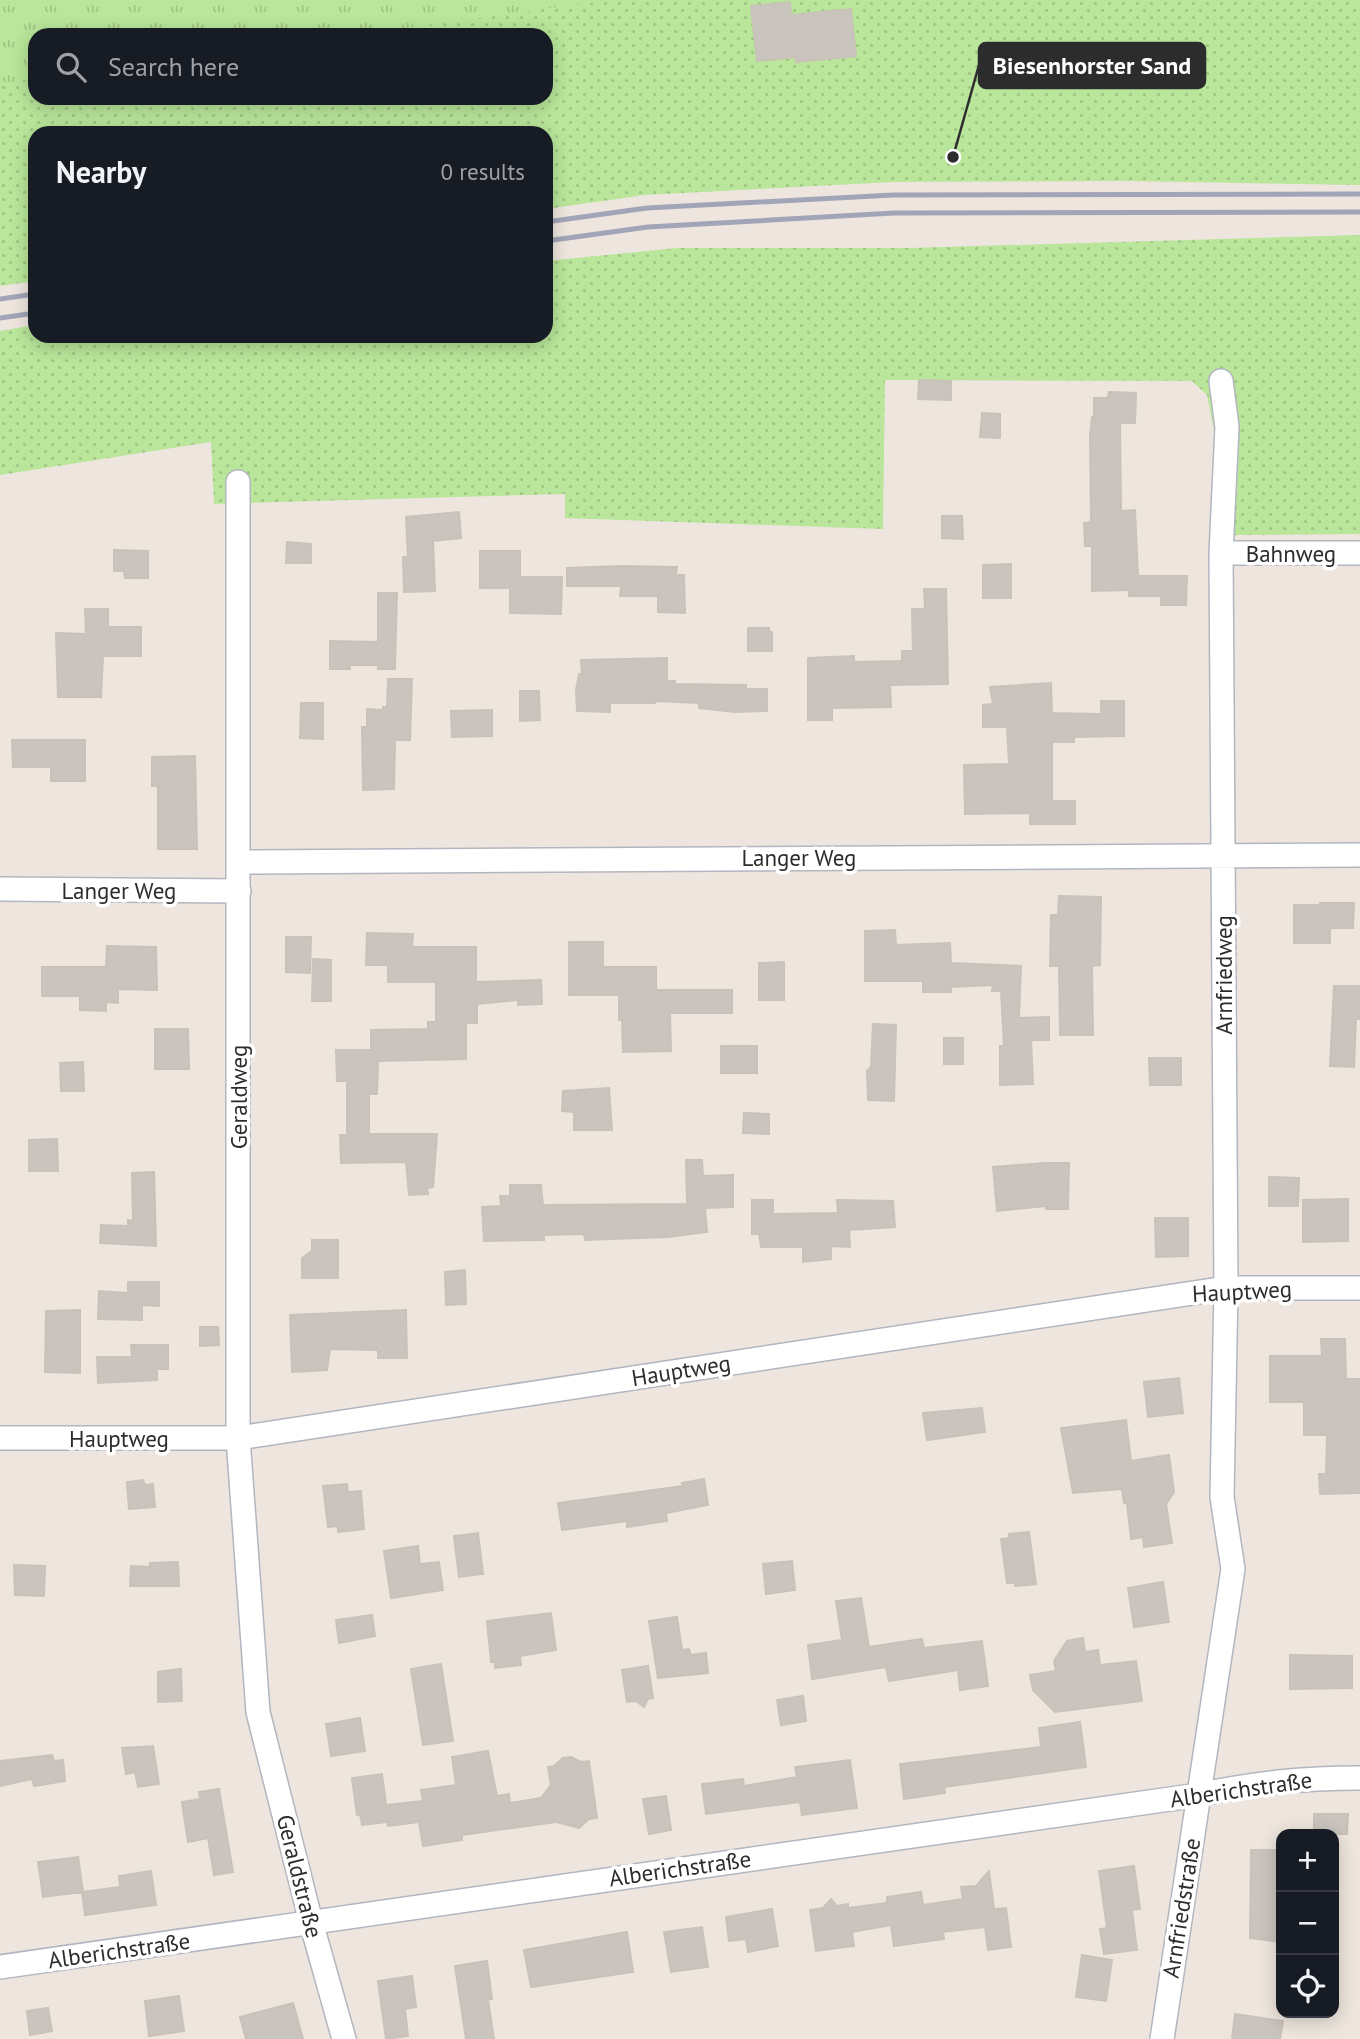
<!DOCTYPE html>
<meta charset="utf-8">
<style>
:root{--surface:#171b24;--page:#242831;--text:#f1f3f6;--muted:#9ea1a6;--line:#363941}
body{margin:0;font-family:"PT Sans",sans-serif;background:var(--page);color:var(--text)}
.controls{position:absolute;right:21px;bottom:21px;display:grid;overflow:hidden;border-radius:14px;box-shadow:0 4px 18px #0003}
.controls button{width:63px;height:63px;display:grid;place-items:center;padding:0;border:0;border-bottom:2px solid var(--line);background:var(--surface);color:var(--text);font:35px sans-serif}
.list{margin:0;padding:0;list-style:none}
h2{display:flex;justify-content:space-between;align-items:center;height:91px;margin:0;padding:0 28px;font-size:30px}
h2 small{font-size:23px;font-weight:400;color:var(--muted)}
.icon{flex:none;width:38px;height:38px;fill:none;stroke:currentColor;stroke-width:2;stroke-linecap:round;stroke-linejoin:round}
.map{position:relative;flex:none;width:1360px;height:2039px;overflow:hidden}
.search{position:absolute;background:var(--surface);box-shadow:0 4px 18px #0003;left:28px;top:28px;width:525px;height:77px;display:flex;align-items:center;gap:18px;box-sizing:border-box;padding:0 24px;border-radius:21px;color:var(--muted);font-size:26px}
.panel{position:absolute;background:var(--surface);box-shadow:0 4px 18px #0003;left:28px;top:126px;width:525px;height:217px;border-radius:21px}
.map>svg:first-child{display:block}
.grass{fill:url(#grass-dots);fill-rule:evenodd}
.park{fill:url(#park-tufts)}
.building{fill:#c9c4bd;stroke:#cac2b8;stroke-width:2}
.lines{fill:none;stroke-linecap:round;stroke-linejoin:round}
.minor-casing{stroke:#b2b6c0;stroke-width:26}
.minor{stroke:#fff;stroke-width:23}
.rail{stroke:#a1a5b7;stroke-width:5}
.labels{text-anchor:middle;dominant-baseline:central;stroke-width:7;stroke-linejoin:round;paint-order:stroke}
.street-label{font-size:23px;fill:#2c2c2c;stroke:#fff}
.leader{fill:none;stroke:#2c2c2c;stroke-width:2.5}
.callout-dot{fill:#2c2c2c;stroke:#fff;stroke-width:2.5}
.callout{fill:#2c2c2c;stroke:#2c2c2c;stroke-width:2.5}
.callout-label{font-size:24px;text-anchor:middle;font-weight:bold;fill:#fff}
</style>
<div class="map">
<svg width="1360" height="2039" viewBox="0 0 1360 2039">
<defs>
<pattern id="grass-dots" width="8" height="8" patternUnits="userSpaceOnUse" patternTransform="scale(1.75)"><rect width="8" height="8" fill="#b9e69a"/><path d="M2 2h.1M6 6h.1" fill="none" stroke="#9fc585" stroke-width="1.8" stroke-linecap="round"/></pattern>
<pattern id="park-tufts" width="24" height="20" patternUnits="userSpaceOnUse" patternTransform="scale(1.75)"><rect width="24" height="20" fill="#b9e69a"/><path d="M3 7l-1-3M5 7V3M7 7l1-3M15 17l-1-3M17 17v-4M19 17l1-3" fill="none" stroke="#9fc585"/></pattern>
</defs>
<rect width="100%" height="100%" fill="#eee6de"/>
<!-- grass -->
<path class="grass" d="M0,0H1360V185L1126,181L893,182L645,195L546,209V133H35V281L0,286ZM35,35H546V98H35Z
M1360,235V534L1235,535L1207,395L1192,381L885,380L883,529L565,518V494L214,504L211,442L0,475V331L35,325V336H546V261L677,248H909Z"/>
<!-- park -->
<path class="park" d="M0,0H610L354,35H35V79L0,83Z"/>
<!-- building -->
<path class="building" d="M790,2L791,15L851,9L856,56L796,62L795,57L757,61L751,6Z
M919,380L951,381V400L918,399Z
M1109,392L1136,393L1135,423H1120L1121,511L1135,510L1138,576H1187L1186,605H1161V596H1129V590L1092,591V546H1085L1084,523L1091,522L1090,435L1092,417L1094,418V398H1108Z
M982,413L1000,414V438L980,437Z
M459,512L461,538L433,541L435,591L404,592L403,557H408L406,517Z
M942,516H962L963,539L942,538Z
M287,542L311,544V563H286Z
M114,550L148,551V578H125L124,571H114Z
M480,551H520V577H562L561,614L510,613V588H480Z
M1011,564V598H983V565Z
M621,566L677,567L676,575H684L685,613L658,612V596H620L621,586H567V568Z
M924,589H946L948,684L890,685L891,707L832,708V720H808V658L854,656V662L902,661V651H913L912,609H925Z
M378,593H397L395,669H378V665H349L350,669H330V641L378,642Z
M85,609H108V627H141V656H103L101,697H58L56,633L86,634Z
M748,628H769V632H772V651H748Z
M667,658V681H675V684L746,685V689H767V711L735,712L699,708V703L655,701V703H610V712L577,711L576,690L579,674H582L581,660Z
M388,679H412L410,740H395L394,789L363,790L362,727H367V709L383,710V707H387Z
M1051,683L1052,713L1101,714V701H1124V736L1074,737V742H1052V801H1075V824H1030V813L965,814L964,765L1009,764L1007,727H983V705L993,704L990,687Z
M520,691H539L540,720L520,721Z
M301,703H323V739L300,738Z
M492,710V736L452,737L451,711Z
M12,740H85V781H51V767H13Z
M195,756L197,849H158V786H152V757Z
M1059,896L1101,897L1100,965L1092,966L1093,1035H1060L1059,966H1050L1051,915H1058Z
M1320,903H1354L1353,928H1330V943H1294V905H1320Z
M895,930L896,945L950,943L951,963L1021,966L1019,1018L1049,1017V1040H1031L1033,1084L1000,1085V1046H1004L1001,991H992L993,985L951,987V992H923V981H865V931Z
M367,933L413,934L412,947H476V982L541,980L542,1004L518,1005V1000L477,1004V1023H466V1059L378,1061L377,1094H369V1134H437L433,1187L427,1188L428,1194L409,1195L406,1162L341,1163L340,1135H347V1081H337L336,1050H371V1030L428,1029V1022H436V982H388V965H366Z
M286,937H311L310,973L286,972Z
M569,942H603V967H656V990H732V1013H670L671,1051L623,1052L622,1020H619V995H569Z
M107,946L156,947L157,990L118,989V1003L106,1002V1011L80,1010V996H42V967H106Z
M313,959L331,960V1001H312Z
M784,962V1000H759V963Z
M1334,986H1360V1019H1356L1354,1067L1330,1066Z
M873,1024L896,1025L894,1101L868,1100L867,1071L871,1067Z
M155,1029H188L189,1069H155Z
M944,1038H963V1064H944Z
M721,1046H757V1073H721Z
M1149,1058H1181V1085H1150Z
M83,1062L84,1091H61L60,1063Z
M609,1088L612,1130H574V1112L562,1111L563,1091Z
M744,1113L769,1114V1134L743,1133Z
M57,1139L58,1171H29V1140Z
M686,1160H702L703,1176L733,1175V1207L705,1208L707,1232L668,1237L585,1240L584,1234L544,1235V1240L484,1241L482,1207L501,1206L500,1196H510V1185H541L543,1205L687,1204Z
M1046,1163H1069L1068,1209H1046V1206L997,1211L993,1167Z
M154,1172L156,1246L100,1243L101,1225L128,1226V1220L133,1221L132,1173Z
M1269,1177L1299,1178L1298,1206H1269Z
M1348,1199V1241L1303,1242V1200Z
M752,1200H773V1214L838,1213L837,1200L893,1201L895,1227L849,1230L850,1247L831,1246V1259L803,1262V1247H761L759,1234H752Z
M1155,1218H1188V1256L1156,1257Z
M312,1240H338V1278H302V1258L312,1251Z
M465,1270L466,1304L446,1305L445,1272Z
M128,1282H159V1306L142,1305V1320L98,1319L99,1291L128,1293Z
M80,1310V1373L45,1372L46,1311Z
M406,1310L407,1358H378V1350L330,1349L327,1370L292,1372L290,1315Z
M200,1327H218L219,1345L200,1346Z
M1321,1339H1345L1346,1379H1360V1493L1320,1494L1319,1474H1326L1327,1435H1304V1402H1270V1356H1322Z
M131,1345H168V1369H157V1380L98,1383L97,1357H132Z
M1179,1378L1183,1413L1148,1417L1144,1382Z
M982,1408L985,1432L927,1440L923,1413Z
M1126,1420L1131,1461L1169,1455L1174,1492L1166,1504L1172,1543L1144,1547L1143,1537L1131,1539L1127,1503H1124L1122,1489L1073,1493L1061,1428Z
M704,1479L708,1505L666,1513L667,1521L627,1527V1521L562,1530L558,1503L683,1486L682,1483Z
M143,1480L145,1485L153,1484L155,1507L129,1509L127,1482Z
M347,1484L348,1492L361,1491L364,1529L338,1532V1526L328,1527L323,1486Z
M1029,1532L1036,1584L1015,1586V1583H1007L1001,1539L1009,1538V1534Z
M478,1533L483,1574L459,1577L454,1536Z
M418,1546L420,1564L439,1562L443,1590L391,1598L384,1551Z
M792,1561L795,1590L766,1594L763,1564Z
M178,1562L179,1586H130L131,1566L150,1567V1563Z
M14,1565L45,1566L44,1596L15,1595Z
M1163,1582L1169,1622L1134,1627L1128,1588Z
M861,1598L869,1647L922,1639L924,1648L982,1641L988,1686L960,1690L958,1670L889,1681L886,1667L812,1679L808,1645L842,1640L836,1601Z
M551,1613L556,1650L520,1656L521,1665L495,1668V1662H491L487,1621Z
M372,1615L375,1636L339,1643L336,1620Z
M677,1617L682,1650L689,1649L691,1655L706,1653L708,1673L658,1678L649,1621Z
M1083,1638L1085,1652L1098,1650L1100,1665L1136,1661L1142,1701L1055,1712L1033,1690L1030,1675L1056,1671L1054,1661L1067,1641Z
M1290,1655L1352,1656V1688L1290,1689Z
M441,1664L453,1741L423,1745L411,1669Z
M648,1666L653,1698L648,1699L644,1707L636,1701L627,1702L622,1670Z
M181,1669L182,1701L158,1702V1672Z
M803,1696L806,1721L781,1725L777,1700Z
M360,1718L365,1751L331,1756L326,1724Z
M1080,1722L1086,1767L944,1787L945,1793L904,1799L900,1764L1041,1747L1039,1728Z
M153,1746L159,1784L138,1787L135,1772L126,1774L122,1748Z
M488,1751L497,1796L509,1794L510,1803L541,1798L551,1785L548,1767L554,1766L563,1758L571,1757L581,1762L589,1761L597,1818L589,1819L579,1828L556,1822L462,1835V1840L423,1846L419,1822L388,1826L387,1822L362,1825L360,1814L357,1815L352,1778L382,1774L386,1805L423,1801L421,1790L456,1785L452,1757Z
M52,1755L54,1761L63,1760L65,1781L34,1786L32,1779L0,1786V1761Z
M850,1760L857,1808L802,1815L800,1802L706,1814L702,1784L743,1779L744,1786L797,1777L795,1767Z
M219,1789L233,1872L214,1875L208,1838L188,1842L182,1802L200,1799L199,1792Z
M666,1796L671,1830L649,1834L643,1799Z
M1314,1814H1348L1347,1834H1314Z
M1251,1850H1281V1942L1250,1938Z
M78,1857L83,1892L43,1897L38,1862Z
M1134,1866L1140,1909L1132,1910L1137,1950L1104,1954L1100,1929L1107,1928L1099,1871Z
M151,1871L156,1905L85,1915L82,1892L120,1887L119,1876Z
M989,1871L994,1909L1006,1908L1011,1947L988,1950L985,1927L943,1932L944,1939L894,1946L891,1925L852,1932L854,1946L816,1951L810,1910L823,1908L831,1899L837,1906L848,1904V1908L887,1903V1897L921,1892L923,1905L963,1899L961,1887L976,1886Z
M772,1909L778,1946L748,1952L746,1939L729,1941L726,1917Z
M702,1927L708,1967L671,1972L664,1932Z
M627,1932L633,1972L531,1987L524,1950Z
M1082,1955L1112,1960L1106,2001L1076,1997Z
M487,1961L492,1999L488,2000L494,2039H466L455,1966Z
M412,1976L416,2007L405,2009L408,2036L386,2039L378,1981Z
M179,1996L184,2031L149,2036L145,2001Z
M293,2003L303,2039H246L240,2017Z
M48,2008L52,2031L30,2035L27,2011Z
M1235,2014L1283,2021L1280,2039H1232Z"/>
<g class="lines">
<!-- minor casing -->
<g class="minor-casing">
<path id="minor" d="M238,482V1438L258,1712L311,1922L344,2039
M1221,553H1360
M239,862L1360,855
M0,889L239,891
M0,1438H238L1226,1288H1360
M0,1967L1198,1795C1255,1783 1302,1778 1360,1778
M1162,2039L1233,1569L1222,1497L1226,1288L1221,553L1227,427L1221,381"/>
</g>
<!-- minor -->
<use href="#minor" class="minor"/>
<!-- rail -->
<path class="rail" d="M546,222L647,208L893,195L1360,194
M546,241L648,227L894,213L1360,212
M0,299L35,294
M0,318L35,313"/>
</g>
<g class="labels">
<!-- street labels -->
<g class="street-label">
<text x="1291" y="553">Bahnweg</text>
<text x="799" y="857">Langer Weg</text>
<text x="119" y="890">Langer Weg</text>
<text transform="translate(1223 975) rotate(-90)">Arnfriedweg</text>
<text transform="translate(238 1097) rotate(-90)">Geraldweg</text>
<text transform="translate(1242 1291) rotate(-3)">Hauptweg</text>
<text transform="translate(681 1370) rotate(-9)">Hauptweg</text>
<text x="119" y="1438">Hauptweg</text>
<text transform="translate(1241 1789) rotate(-8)">Alberichstraße</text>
<text transform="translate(680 1868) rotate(-8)">Alberichstraße</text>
<text transform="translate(300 1876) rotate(76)">Geraldstraße</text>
<text transform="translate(1181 1908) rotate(-81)">Arnfriedstraße</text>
<text transform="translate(119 1950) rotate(-8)">Alberichstraße</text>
</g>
</g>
<!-- callouts -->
<path class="leader" d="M953 157L979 65"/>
<circle class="callout-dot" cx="953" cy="157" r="7"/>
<rect class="callout" x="979" y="43" width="226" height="45" rx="7"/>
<g class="callout-label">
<text x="1092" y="74">Biesenhorster Sand</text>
</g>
</svg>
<div class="controls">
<button>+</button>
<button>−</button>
<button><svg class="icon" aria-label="locate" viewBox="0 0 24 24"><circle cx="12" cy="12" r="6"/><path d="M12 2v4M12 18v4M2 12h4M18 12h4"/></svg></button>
</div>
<div class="search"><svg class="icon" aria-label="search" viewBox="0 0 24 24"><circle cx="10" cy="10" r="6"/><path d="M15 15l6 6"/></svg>Search here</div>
<section class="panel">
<h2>Nearby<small>0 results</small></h2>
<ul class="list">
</ul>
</section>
</div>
